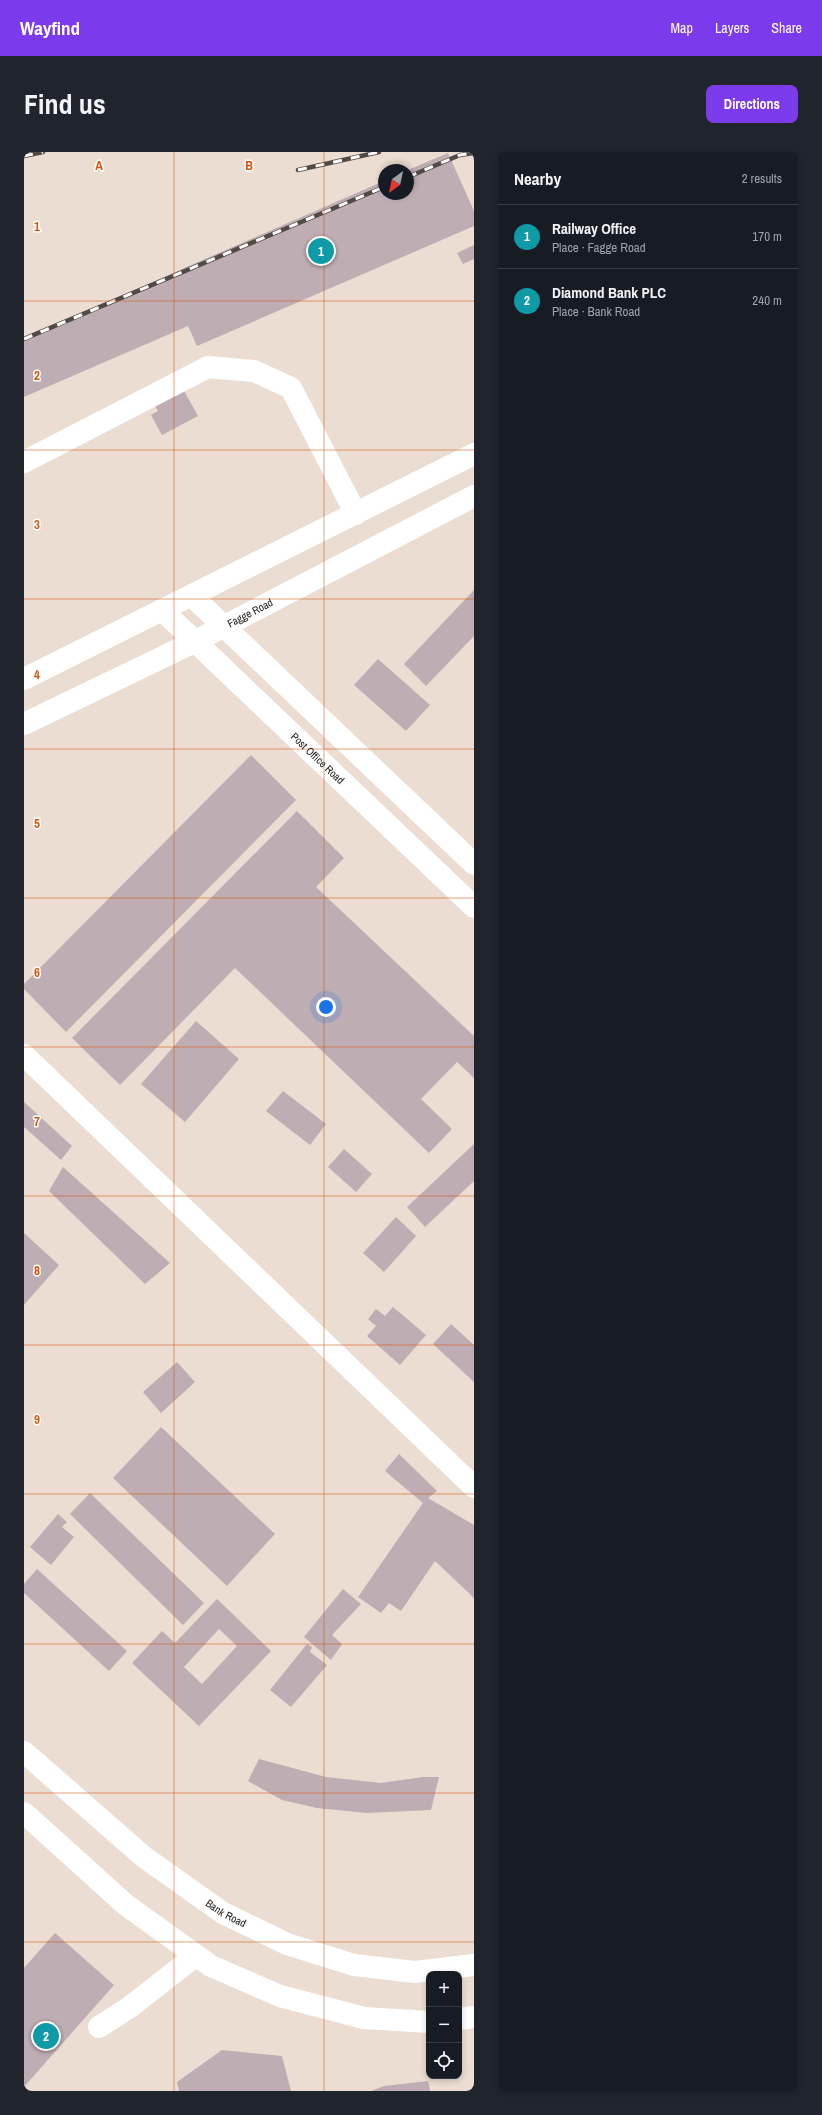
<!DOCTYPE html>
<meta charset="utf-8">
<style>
:root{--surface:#171b24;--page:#20242c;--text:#f1f3f6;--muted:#9ea1a6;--line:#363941;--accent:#7c3aed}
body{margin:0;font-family:"Archivo Narrow",sans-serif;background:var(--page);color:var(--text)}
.controls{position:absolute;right:12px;bottom:12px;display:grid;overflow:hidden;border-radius:8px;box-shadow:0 2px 6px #0003}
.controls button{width:36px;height:36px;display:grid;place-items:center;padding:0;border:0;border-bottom:1px solid var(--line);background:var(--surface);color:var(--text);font:20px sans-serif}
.compass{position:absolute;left:354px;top:12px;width:36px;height:36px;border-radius:50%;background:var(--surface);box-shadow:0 2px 6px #0003;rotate:213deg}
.you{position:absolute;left:302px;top:855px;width:14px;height:14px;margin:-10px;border:3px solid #fff;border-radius:50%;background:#1a73e8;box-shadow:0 0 0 6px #1a73e833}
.badge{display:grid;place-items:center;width:26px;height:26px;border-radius:50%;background:var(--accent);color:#fff;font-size:13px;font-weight:700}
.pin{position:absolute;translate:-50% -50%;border:2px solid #fff;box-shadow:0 1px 4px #0006}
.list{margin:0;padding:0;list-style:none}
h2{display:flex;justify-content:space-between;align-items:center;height:52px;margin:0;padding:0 16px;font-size:17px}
h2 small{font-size:13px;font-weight:400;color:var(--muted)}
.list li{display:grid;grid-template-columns:26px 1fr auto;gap:12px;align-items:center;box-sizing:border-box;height:64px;padding:0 16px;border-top:1px solid var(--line)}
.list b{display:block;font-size:15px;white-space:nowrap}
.list p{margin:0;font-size:13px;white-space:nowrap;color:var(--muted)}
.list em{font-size:13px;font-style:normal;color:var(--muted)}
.icon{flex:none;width:22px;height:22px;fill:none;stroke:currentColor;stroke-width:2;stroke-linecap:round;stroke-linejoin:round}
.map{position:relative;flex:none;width:450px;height:1939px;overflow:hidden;border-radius:8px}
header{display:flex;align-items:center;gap:24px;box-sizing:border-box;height:56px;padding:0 20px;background:var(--accent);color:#fff}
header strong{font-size:19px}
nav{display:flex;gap:22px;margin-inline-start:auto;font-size:14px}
.intro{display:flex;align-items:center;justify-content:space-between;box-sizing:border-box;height:96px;padding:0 24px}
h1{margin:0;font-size:28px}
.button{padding:10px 18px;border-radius:8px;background:var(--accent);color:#fff;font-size:14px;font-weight:700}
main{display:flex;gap:24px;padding:0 24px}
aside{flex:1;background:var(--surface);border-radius:8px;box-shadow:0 2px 6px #0003}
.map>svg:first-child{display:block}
.building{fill:#beadb3;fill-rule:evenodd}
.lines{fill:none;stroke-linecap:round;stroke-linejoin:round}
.minor{stroke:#fff;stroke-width:22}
.major{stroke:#fff;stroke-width:22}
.rail-casing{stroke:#524b45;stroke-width:4.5}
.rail{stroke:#fff;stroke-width:3;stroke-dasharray:9;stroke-linecap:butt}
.grid{fill:none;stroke:#d4530d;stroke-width:1;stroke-opacity:0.55}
.labels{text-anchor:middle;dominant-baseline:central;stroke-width:3;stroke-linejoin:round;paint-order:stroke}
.street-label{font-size:11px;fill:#211c18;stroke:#fff}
.grid-label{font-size:13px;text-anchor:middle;font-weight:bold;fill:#d4530d;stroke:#fff;stroke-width:3;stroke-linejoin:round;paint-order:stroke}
</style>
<header>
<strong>Wayfind</strong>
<nav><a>Map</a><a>Layers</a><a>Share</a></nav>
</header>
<div class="intro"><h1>Find us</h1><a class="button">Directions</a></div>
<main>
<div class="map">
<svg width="450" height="1939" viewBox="0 0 450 1939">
<rect width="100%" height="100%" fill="#ebddd2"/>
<!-- building -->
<path class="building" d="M424,1L450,59V74L173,194L164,174L0,245V186L360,29V42H384V18Z
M450,93V107L439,112L433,101Z
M159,237L174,264L138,283L127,263L134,259L130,252Z
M450,438V484L402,534L380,512Z
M354,507L406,553L382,579L330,533Z
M227,603L272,648L42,880L0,837V832Z
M273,659L320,706L292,735L450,884V926L433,910L397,947L428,977L405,1001L211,816L96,933L48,886Z
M172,869L215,907L161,970L117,932Z
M259,939L302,972L286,993L242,959Z
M0,950L48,994L37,1008L0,975Z
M450,992V1029L401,1075L383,1055Z
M320,997L348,1022L332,1040L304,1015Z
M39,1015L146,1111L121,1132L25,1039Z
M372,1065L392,1084L360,1120L339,1101Z
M0,1081L35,1113L0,1153Z
M369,1155L402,1183L376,1213L343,1184L352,1174L344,1167L352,1157L361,1164Z
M427,1172L450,1193V1230L409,1192Z
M153,1210L171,1230L137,1261L119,1240Z
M137,1275L251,1382L203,1434L89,1326Z
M375,1302L413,1339L404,1346L450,1373V1446L411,1409L377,1459L365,1451L357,1461L334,1445L399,1351L361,1319Z
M66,1341L180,1451L159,1473L46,1362Z
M34,1362L43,1370L38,1375L50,1385L27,1413L6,1395Z
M13,1417L103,1499L85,1519L0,1441V1432Z
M319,1437L337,1452L308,1483L318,1492L307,1508L280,1485Z
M193,1447L247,1499L175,1574L108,1511L138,1479L151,1491ZM195,1477L213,1494L178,1532L160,1515Z
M283,1492L288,1495L286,1500L303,1513L267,1555L246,1538Z
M235,1607L302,1625L357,1631L399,1625H415L407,1658L343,1661L293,1656L258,1648L224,1629Z
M31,1781L90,1833L0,1935V1816Z
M198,1898L258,1904L267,1939H155L153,1930Z
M404,1929L406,1939H347L360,1934Z"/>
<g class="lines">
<!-- minor -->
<g class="minor">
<path d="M0,310L184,215L230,219L267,236L332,362"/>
<path d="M168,444L450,712"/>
<path id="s1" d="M138,458L450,755"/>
<path d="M0,903L450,1335"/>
<path id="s2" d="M0,1600L120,1705L199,1761L263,1792L330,1813L391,1820L450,1813"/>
<path d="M0,1661L102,1753L187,1814L256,1844L340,1866L405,1870"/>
<path d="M435,1867L450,1865"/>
<path d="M75,1875L106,1855L171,1804"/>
</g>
<!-- major -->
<g class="major">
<path d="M0,527L450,302"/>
<path id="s3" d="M0,572L170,490L450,344"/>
</g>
<!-- rail casing -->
<g class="rail-casing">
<path id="rail" d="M0,4L19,0
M274,18L355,0
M384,25L436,3L450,1
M0,187L360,35"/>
</g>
<!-- rail -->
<use href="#rail" class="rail"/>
</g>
<!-- grid -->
<path class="grid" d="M150,0V1939M300,0V1939M0,149H450M0,298H450M0,447H450M0,597H450M0,746H450M0,895H450M0,1044H450M0,1193H450M0,1342H450M0,1492H450M0,1641H450M0,1790H450"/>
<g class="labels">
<!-- street labels -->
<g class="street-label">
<text stroke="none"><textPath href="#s3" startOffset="252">Fagge Road</textPath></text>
<text stroke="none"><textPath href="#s1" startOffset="215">Post Office Road</textPath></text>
<text stroke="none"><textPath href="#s2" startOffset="259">Bank Road</textPath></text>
</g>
</g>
<g class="grid-label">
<text x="75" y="18">A</text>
<text x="225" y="18">B</text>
<text x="13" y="79">1</text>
<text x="13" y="228">2</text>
<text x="13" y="377">3</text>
<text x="13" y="527">4</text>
<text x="13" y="676">5</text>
<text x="13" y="825">6</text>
<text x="13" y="974">7</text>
<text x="13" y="1123">8</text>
<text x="13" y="1272">9</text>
</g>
</svg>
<div class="controls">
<button>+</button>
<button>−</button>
<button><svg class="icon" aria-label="locate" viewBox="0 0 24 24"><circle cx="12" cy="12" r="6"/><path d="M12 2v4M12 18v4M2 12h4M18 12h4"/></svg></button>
</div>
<svg class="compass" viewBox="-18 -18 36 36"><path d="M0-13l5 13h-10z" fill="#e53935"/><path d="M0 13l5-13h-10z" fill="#9ea1a6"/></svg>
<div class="you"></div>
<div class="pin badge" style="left:297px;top:99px;background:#0f9aa8">1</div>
<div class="pin badge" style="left:22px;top:1884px;background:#0f9aa8">2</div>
</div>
<aside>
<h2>Nearby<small>2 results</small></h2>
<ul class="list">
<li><span class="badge" style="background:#0f9aa8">1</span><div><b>Railway Office</b><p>Place · Fagge Road</p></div><em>170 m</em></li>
<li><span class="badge" style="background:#0f9aa8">2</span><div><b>Diamond Bank PLC</b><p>Place · Bank Road</p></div><em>240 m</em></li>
</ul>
</aside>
</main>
